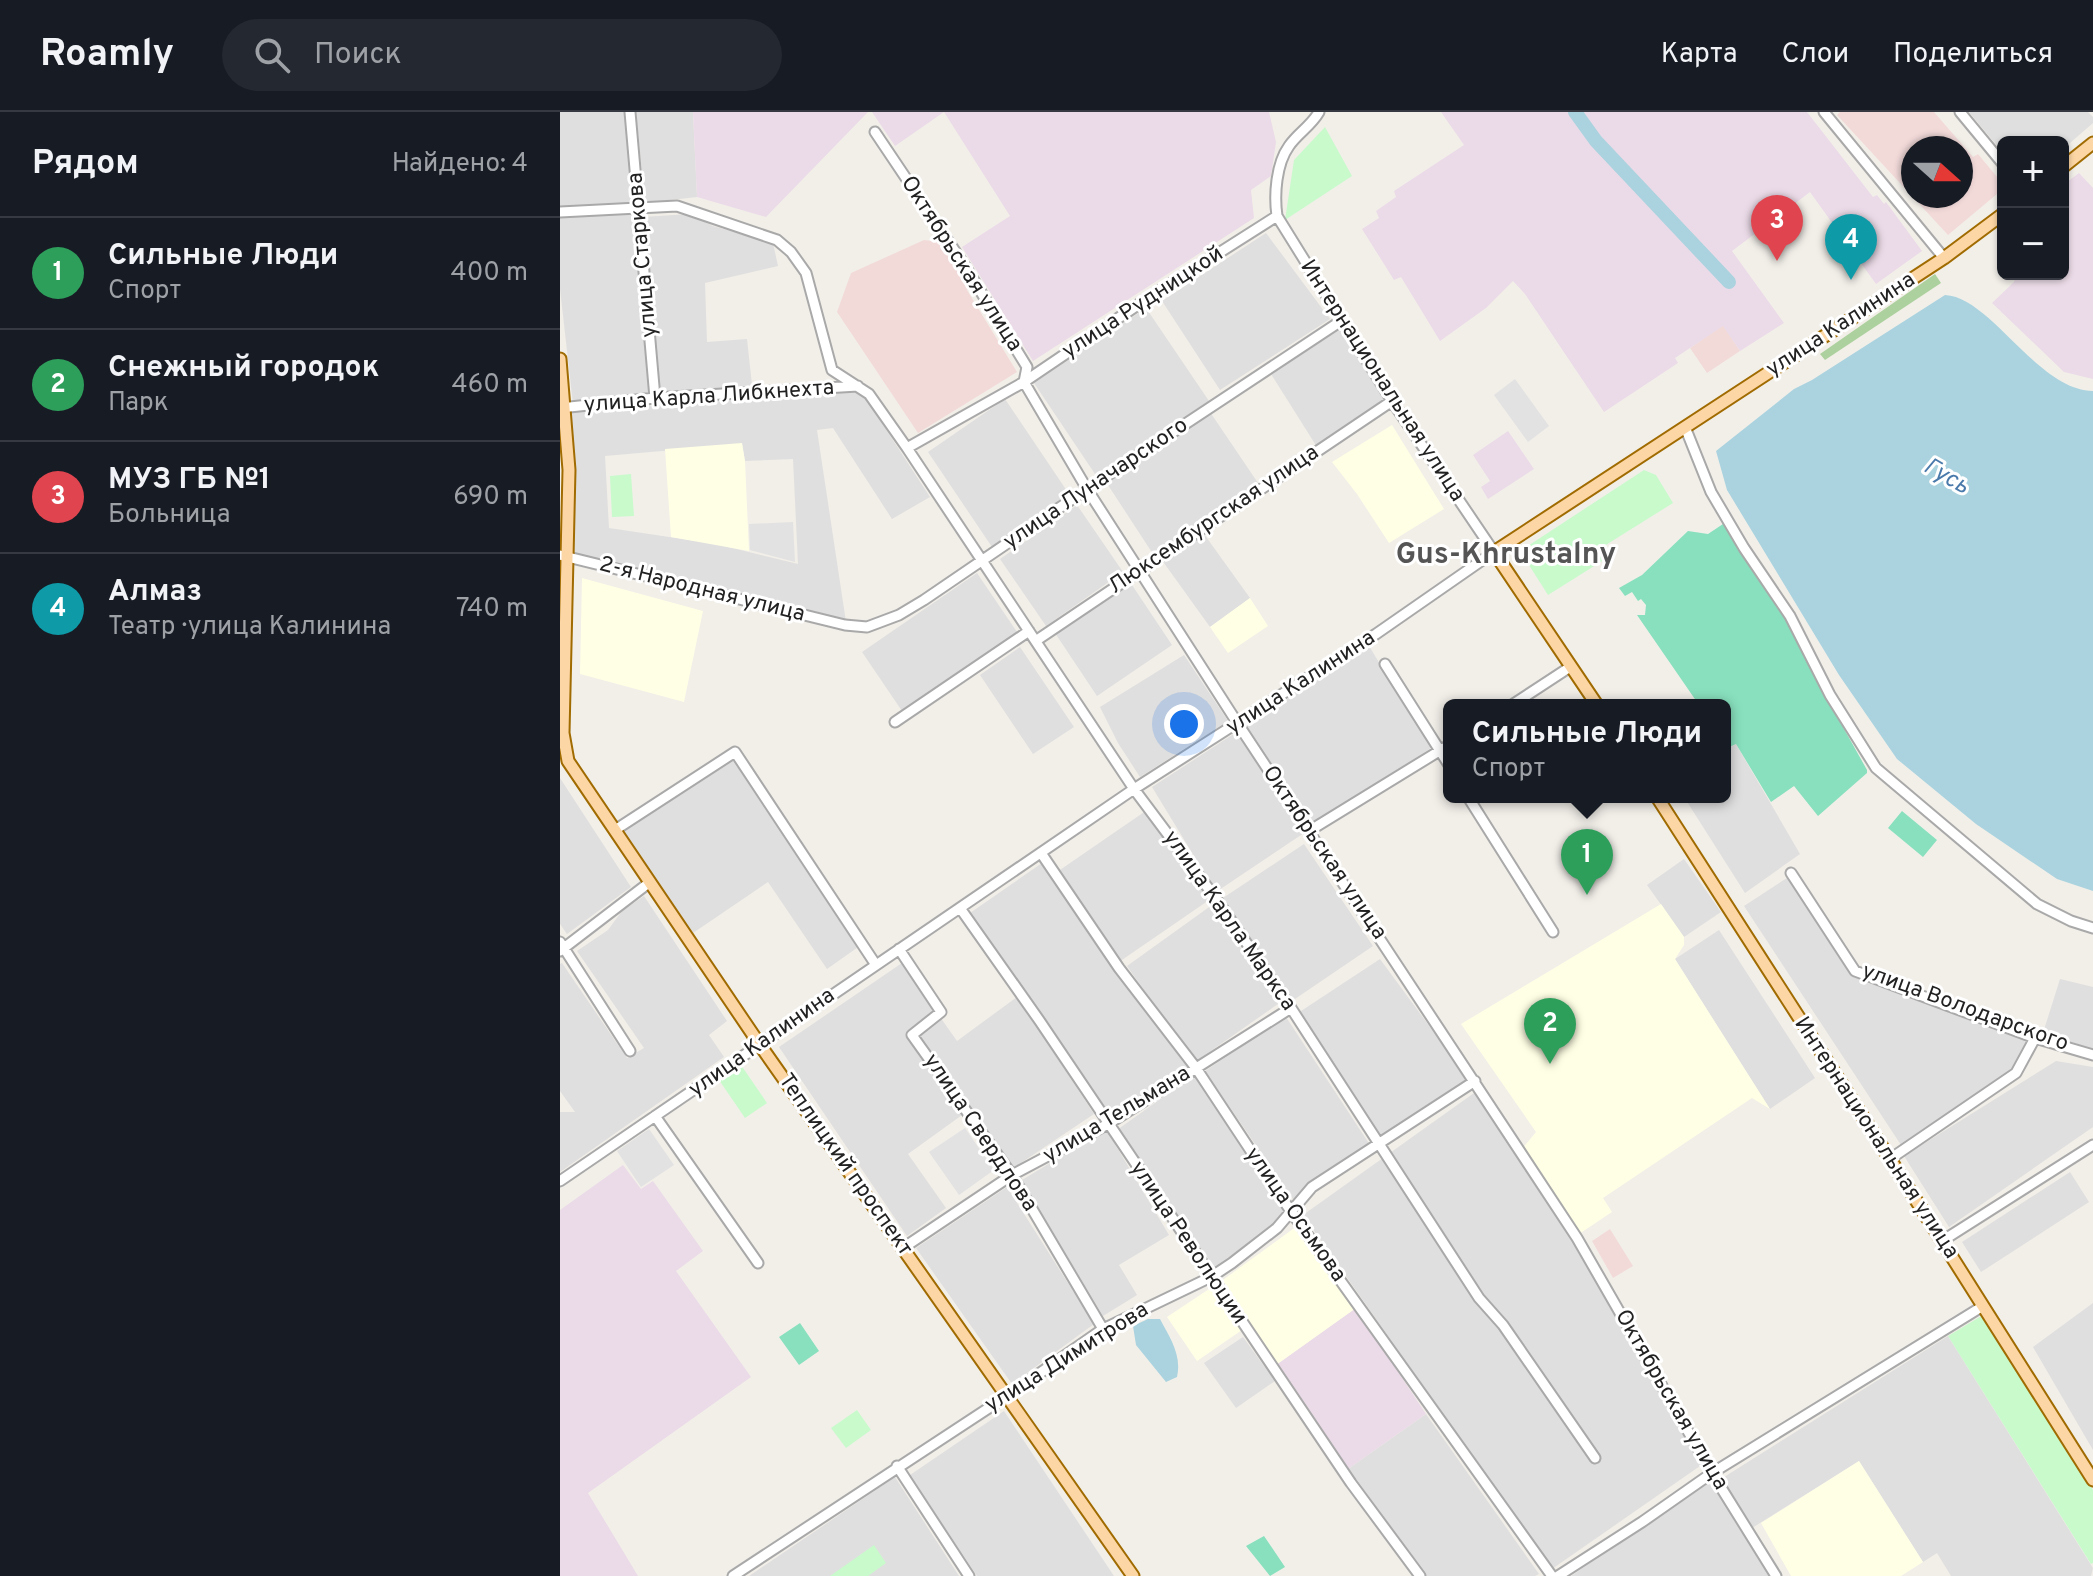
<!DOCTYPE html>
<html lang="ru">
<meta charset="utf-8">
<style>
:root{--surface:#171b24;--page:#242831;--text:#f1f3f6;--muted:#9ea1a6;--line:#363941;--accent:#d40000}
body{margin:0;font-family:Overpass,sans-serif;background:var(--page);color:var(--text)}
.controls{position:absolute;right:24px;top:24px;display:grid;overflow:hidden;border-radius:12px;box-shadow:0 2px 6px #0004}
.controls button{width:72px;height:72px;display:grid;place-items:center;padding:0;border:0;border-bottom:2px solid var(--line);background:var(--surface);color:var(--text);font:40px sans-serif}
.compass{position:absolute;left:1341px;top:24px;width:72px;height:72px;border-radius:50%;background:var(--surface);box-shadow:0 2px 6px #0004;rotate:111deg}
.you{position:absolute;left:624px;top:612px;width:28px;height:28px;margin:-20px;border:6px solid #fff;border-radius:50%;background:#1a73e8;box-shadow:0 0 0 12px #1a73e833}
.badge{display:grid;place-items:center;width:52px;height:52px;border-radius:50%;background:var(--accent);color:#fff;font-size:26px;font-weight:700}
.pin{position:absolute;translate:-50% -66px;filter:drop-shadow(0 2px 4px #0008)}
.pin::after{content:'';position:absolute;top:42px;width:28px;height:24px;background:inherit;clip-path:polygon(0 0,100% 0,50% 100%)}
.popup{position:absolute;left:883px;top:587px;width:288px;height:104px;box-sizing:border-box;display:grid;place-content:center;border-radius:12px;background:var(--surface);filter:drop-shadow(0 2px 6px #0005);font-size:26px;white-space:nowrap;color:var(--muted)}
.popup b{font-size:30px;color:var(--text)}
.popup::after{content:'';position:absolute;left:50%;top:100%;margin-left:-16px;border:16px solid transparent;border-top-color:var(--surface)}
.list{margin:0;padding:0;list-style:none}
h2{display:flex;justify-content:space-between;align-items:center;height:104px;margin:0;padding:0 32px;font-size:34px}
h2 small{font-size:26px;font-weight:400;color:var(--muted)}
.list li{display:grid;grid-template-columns:52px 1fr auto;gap:24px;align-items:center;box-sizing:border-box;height:112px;padding:0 32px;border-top:2px solid var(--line)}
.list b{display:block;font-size:30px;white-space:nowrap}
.list p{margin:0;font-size:26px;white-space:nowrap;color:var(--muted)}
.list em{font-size:26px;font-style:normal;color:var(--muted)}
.icon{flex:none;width:44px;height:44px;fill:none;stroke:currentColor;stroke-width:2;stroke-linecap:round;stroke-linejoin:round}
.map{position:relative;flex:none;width:1533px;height:1464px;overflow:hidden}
header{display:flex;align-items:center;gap:48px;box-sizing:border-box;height:112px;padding:0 40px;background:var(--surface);border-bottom:2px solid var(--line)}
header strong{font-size:38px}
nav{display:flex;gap:44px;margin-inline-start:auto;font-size:28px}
.search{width:560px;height:72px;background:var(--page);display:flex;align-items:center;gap:20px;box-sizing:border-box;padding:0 28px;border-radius:44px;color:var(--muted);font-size:30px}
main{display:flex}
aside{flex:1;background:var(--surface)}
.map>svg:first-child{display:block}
.residential{fill:#e0dfdf;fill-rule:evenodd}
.commercial{fill:#f2dad9;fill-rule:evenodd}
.industrial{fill:#ebdbe8}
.education{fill:#ffffe5}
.forest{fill:#add19e}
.park{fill:#c8facc}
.pitch{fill:#88e0be}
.parking{fill:#e2e2e2}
.water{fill:#aad3df}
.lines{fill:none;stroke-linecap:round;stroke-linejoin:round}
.river{stroke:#aad3df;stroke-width:14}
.minor-casing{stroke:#a9a9a9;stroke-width:13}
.major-casing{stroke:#a06b00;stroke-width:15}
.minor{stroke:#fff;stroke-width:9}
.major{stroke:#fcd6a4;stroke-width:11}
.labels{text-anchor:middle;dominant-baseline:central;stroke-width:6;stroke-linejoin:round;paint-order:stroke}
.street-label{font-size:22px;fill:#222;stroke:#fff}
.water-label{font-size:24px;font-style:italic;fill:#4a7aab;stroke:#fff}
.district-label{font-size:30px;font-weight:bold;fill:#555;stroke:#fff}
</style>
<header>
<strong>Roamly</strong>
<div class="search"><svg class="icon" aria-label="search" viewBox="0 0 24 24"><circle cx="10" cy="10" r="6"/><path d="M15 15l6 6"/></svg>Поиск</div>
<nav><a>Карта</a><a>Слои</a><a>Поделиться</a></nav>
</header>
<main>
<aside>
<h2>Рядом<small>Найдено: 4</small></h2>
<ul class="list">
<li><span class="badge" style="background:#2e9e5b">1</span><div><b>Сильные Люди</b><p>Спорт</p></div><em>400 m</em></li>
<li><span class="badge" style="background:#2e9e5b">2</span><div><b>Снежный городок</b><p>Парк</p></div><em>460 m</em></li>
<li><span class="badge" style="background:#e0444e">3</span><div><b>МУЗ ГБ №1</b><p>Больница</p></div><em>690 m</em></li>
<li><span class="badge" style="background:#0f9aa8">4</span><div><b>Алмаз</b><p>Театр · улица Калинина</p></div><em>740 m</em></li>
</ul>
</aside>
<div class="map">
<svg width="1533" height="1464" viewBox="0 0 1533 1464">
<rect width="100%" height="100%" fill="#f2efe9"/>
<!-- residential -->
<path class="residential" d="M0,0H67L76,92L0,96Z
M76,0H133L137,85L85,91Z
M1409,0H1528L1533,5V11L1503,37V30H1443V41Z
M76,101L92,283L13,292L0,177V104Z
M129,102L153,114L213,131L218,154L145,171L147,230L187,227L192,273L100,283L83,105Z
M706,121L770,207L660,278L602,189Z
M586,196L649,289L537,365L474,271Z
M781,217L826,288L757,335L711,262Z
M294,278L305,285L370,385L332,407L273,316L257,318L286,510L12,443L7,300ZM182,332L185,349L233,347L238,452L156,432L49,416L45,344Z
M445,287L509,382L432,435L368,340Z
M650,300L698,371L593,442L546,370Z
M517,393L563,460L486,514L440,447Z
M644,422L690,486L650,515L604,451Z
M417,461L457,520L342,599L302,540Z
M570,470L612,533L537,584L495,521Z
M809,534L871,636L656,780L592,675Z
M460,535L514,615L473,642L420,563Z
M624,543L668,609L580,665L558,631L540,595Z
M1165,632L1168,636L1176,632L1240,742L1185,781L1124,685H1165Z
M173,644L301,833L267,857L208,770L133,821L64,719Z
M0,666L71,775L7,822L0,812Z
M590,696L652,786L559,850L497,760Z
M744,732L813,834L732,889L663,786Z
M1124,747L1161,800L1124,825L1087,773Z
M482,751L552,853L630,955L550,1007L410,801Z
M1230,764L1290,862L1302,869L1472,927L1452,961L1341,1033L1184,794Z
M84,784L167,909L149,923L164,945L0,1060V1000H15L0,979V852L2,851L67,946L84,936L17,839L48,818L62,799Z
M652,793L718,892L635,950L567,854Z
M1159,818L1255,966L1210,997L1115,847Z
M820,847L909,968L819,1024L738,901Z
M342,851L397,929L457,885L534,1002L452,1057L409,998L348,1042L386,1096L347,1124L219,935Z
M1500,867L1533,875V937L1483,921Z
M726,905L810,1033L734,1089L645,959Z
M1496,949L1533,955V1015L1389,1115L1344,1044Z
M634,963L728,1100L715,1114L654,1155L557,1018Z
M914,981L1012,1127L1140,1354L992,1457L743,1103Z
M546,1017L609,1123L559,1153L577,1183L543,1204L462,1068Z
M1510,1060L1529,1090L1421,1160L1402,1130Z
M447,1075L534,1212L452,1272L356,1136Z
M1533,1191V1338L1473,1235Z
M1388,1224L1533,1456L1531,1464H1391L1377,1441L1363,1450L1299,1349L1192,1416L1161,1367Z
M683,1225L715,1269L676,1296L644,1251Z
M444,1299L554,1464H417L350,1363Z
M866,1302L979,1462L975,1464H865L788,1357Z
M335,1365L399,1464H189Z
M1152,1368L1211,1464H1011Z"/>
<!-- commercial -->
<path class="commercial" d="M1280,0H1374L1413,45L1418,42L1443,72V77L1388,123L1277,3ZM1401,36V84H1353V36Z
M364,128L382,130L411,175L407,178L457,260L358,321L277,200L291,161Z
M1163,213L1180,239L1147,261L1130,236Z
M1050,1117L1073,1154L1053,1166L1032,1129Z"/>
<!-- industrial -->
<path class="industrial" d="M133,0H308L206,105L137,85Z
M312,0H709L716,30L711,64L691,78L694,106L473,249L402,135L450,104L384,0L335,34Z
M881,0H1247L1313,85L1317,83L1324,92L1326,90L1362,139L1316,172L1250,80L1172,139L1224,211L1180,239L1163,214L1115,246L1118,251L1044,300L965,182L953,169L926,196L880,229L841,165L834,168L802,117L819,106L816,99L836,85L834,79L904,33Z
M1519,61L1533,76V267L1504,260L1432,191L1454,170L1456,162H1503V73Z
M948,319L974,357L928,387L921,375L930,369L913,343Z
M63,1053L81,1077L93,1069L143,1139L116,1159L191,1265L28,1381L78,1464H0V1098Z
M796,1196L866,1302L788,1357L716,1253Z"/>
<!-- education -->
<path class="education" d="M832,313L884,397L829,431L797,382L772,350Z
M182,331L185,349L189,439L111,425L105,337Z
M22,466L143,499L124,590L20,562Z
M690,486L708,514L668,541L650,515Z
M1101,792L1124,825V833L1115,847L1210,997L1192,986L1043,1086L1052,1100L1019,1122L962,1037L976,1020L901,912Z
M737,1114L796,1196L716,1253L660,1170Z
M652,1175L682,1218L637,1249L607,1205Z
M1299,1349L1363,1450L1341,1464H1231L1201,1411Z"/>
<!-- forest -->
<path class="forest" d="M1375,162L1381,171L1265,248L1260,242Z"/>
<!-- park -->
<path class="park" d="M765,15L792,64L725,108L734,48Z
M1084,358L1096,363L1113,391L1041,436L1047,446L988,483L960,439Z
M71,362L74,404L52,405L50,364Z
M181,953L207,991L185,1006L159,968Z
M1423,1203L1533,1378V1451L1531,1452L1388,1224Z
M297,1298L311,1318L286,1336L271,1316Z
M314,1433L326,1451L308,1464H270Z"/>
<!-- pitch -->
<path class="pitch" d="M1163,412L1246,539L1259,572L1307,658V661L1258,704L1234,674L1211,690L1176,632L1167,636L1165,632V593H1139L1077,503H1085L1086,493L1081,487L1078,489L1072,480L1065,484L1059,476L1082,463L1128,419L1148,422Z
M1342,699L1377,728L1363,745L1328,716Z
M240,1211L259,1239L239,1253L219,1225Z
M704,1424L725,1455L710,1464L686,1434Z"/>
<!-- parking -->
<path class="parking" d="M955,267L989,314L968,330L934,283Z
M233,410L235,450L190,438L189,412Z
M405,1016L434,1058L399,1083L369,1040Z
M89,1017L114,1053L81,1075L57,1039Z"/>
<!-- water -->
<path class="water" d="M1385,183C1431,185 1477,278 1533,279V779L1497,767L1416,712L1337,647L1279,563L1167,378L1156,339L1234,277L1252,268Z
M588,1207H600C610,1226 622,1243 617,1265L606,1270L576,1233L573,1214Z"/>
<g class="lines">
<!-- river -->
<path class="river" d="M1015,0L1036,29L1169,170"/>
<!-- minor casing -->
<g class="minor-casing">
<path id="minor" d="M70,0L95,286
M1264,0L1384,146
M1400,0L1443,52
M315,20L405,154L467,255L464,270L527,377L678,612L1017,1126L1152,1361L1216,1464
M0,100L117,94L217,128L231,140L246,161L272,258L309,282L347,336L574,677L657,788L731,896L919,1186L943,1213L1035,1346
M717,104C714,83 716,52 729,34C738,21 751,14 759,0
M0,296L95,286L298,274
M1125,315L1151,380L1184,436L1230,504L1270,583L1316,656L1477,792L1511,809L1533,816
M347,336L464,270L588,186L717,104
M0,443L285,513L307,515L339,503L364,488L527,377L781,209
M477,528L832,289
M825,552L889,653
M952,593L1010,555
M335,610L469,519
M908,685L993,820
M55,718L175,640L316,853
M749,719L889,633
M481,741L559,856L636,956L732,1101L992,1464
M1231,761L1295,859L1475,926L1533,943
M400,796L479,908L791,1371L860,1464
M0,830L70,939
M339,837L381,900L352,923L452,1063L543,1217
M0,839L90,770
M95,1004L198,1151
M1330,1047L1456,961L1475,926
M0,1069L574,677L816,522L934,440L832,289L717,104
M1382,1129L1533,1033
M343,1136L452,1063L548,1012L731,896
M337,1354L409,1464
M173,1464L447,1284L543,1217L651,1165L672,1151L717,1116L752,1075L915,969
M998,1464L1082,1410L1152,1361L1423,1194"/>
</g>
<!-- major casing -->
<g class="major-casing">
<path id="major" d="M1503,55L1533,31
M0,247L9,358L3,621L8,649L200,933L573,1464
M1037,593L934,440L1384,146L1443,102
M1097,685L1330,1047L1533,1368"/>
</g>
<!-- minor -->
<use href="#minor" class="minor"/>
<!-- major -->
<use href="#major" class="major"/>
</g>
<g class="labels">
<!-- street labels -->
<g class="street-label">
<text transform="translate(83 143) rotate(-95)">улица Старкова</text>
<text transform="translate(401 152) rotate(57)">Октябрьская улица</text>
<text transform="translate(583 191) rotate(-33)">улица Рудницкой</text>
<text transform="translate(1281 213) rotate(-33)">улица Калинина</text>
<text transform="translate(822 269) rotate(57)">Интернациональная улица</text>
<text transform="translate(149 285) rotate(-4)">улица Карла Либкнехта</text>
<text transform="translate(536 372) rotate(-34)">улица Луначарского</text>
<text transform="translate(654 408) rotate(-34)">Люксембургская улица</text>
<text transform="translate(142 478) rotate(14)">2-я Народная улица</text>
<text transform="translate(741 571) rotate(-33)">улица Калинина</text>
<text transform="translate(764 741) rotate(56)">Октябрьская улица</text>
<text transform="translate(669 809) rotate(55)">улица Карла Маркса</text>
<text transform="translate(1405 896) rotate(20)">улица Володарского</text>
<text transform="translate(202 931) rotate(-35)">улица Калинина</text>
<text transform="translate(557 1003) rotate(-31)">улица Тельмана</text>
<text transform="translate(420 1021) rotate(56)">улица Свердлова</text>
<text transform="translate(1316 1026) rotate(57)">Интернациональная улица</text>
<text transform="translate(285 1053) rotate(55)">Теплицкий проспект</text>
<text transform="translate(735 1103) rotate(55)">улица Осьмова</text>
<text transform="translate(628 1131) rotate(56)">улица Революции</text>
<text transform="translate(507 1246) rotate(-32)">улица Димитрова</text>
<text transform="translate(1111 1288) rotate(60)">Октябрьская улица</text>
</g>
<!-- water labels -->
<g class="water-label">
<text transform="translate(1386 365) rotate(30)">Гусь</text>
</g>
<!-- district labels -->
<g class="district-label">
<text x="946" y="443">Gus-Khrustalny</text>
</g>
</g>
</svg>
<div class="controls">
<button>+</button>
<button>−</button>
</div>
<svg class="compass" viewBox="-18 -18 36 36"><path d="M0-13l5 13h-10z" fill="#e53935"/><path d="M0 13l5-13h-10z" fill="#9ea1a6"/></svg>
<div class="you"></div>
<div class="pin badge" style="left:1027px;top:783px;background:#2e9e5b">1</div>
<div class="popup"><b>Сильные Люди</b>Спорт</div>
<div class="pin badge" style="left:990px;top:952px;background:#2e9e5b">2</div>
<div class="pin badge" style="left:1217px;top:149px;background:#e0444e">3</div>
<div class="pin badge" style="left:1291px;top:168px;background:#0f9aa8">4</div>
</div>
</main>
